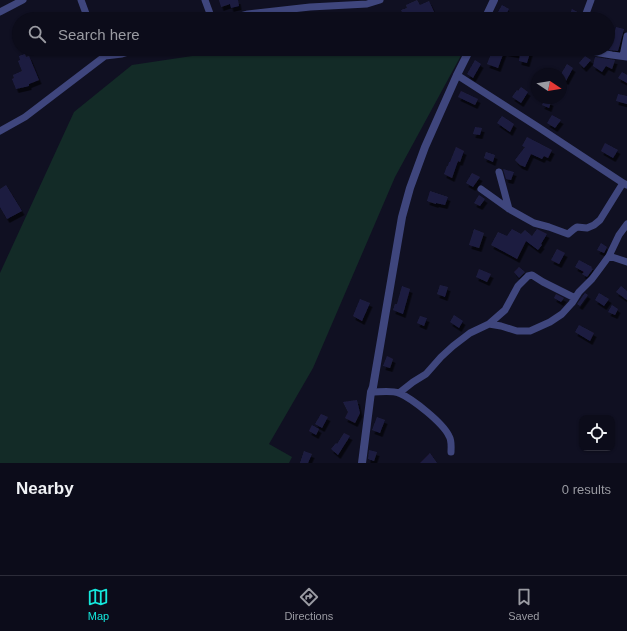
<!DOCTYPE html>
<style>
:root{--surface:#0c0c1a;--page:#151523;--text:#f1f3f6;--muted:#9a9ba2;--line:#2c2c39;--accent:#14e8dc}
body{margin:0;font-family:Helvetica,sans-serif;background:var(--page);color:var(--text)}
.controls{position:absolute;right:12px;bottom:12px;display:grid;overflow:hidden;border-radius:8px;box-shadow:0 1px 3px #0004}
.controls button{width:36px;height:36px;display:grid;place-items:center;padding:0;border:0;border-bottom:1px solid var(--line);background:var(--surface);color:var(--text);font:20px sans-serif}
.compass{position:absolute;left:531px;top:68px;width:36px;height:36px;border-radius:50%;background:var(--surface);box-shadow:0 1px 3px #0004;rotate:102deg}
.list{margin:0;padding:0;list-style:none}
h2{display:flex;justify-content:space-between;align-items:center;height:52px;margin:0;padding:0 16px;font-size:17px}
h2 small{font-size:13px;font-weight:400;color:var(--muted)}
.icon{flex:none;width:22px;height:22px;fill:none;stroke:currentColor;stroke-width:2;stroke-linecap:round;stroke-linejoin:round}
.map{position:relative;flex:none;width:627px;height:463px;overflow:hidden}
.search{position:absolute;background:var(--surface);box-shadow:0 1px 3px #0004;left:12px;right:12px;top:12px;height:44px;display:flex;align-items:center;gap:10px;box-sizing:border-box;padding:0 14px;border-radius:22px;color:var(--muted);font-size:15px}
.sheet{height:112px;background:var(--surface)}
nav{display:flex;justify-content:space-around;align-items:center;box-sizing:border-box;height:56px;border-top:1px solid var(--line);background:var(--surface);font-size:11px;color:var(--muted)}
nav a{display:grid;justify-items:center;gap:2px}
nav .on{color:var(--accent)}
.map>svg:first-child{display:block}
.green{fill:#132b27}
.building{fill:#1f1e41;filter:url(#shadow)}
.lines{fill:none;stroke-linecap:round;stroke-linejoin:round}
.minor{stroke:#3f467d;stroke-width:7}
.tertiary{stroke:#3f467d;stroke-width:8}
</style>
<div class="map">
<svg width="627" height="463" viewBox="0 0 627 463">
<defs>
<filter id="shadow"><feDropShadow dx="2.5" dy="4" stdDeviation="0" flood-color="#0009"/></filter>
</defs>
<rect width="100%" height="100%" fill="#101022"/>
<!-- green -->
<path class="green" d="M374,14H375L389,19H360Z
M239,49H461L464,50L395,177L313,368L269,444L292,457L289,463H0V273L74,112L132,65Z"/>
<!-- building -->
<path class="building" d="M219,0H238L239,6L231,8L230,4L221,7Z
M417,0L420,5L429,1L435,14L424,19H405L401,10L407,8L406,5Z
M502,5L509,9L505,16L498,12Z
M572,9L581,14L579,19H574L569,16Z
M616,27L624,29L618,51L609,50L610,46H611Z
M493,49H505L498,68L487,64Z
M506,49H531L527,63L519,61L520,55L505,52Z
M25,54L26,57L29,56L39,80L29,84V86L16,89L12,79L14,78L13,75L22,71L18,61L20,60L19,56Z
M585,56L591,60L584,68L579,63Z
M595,57L615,60L612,69L606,66L602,72L593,66Z
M475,60L481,64L473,78L467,74Z
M567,64L573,68L566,81L561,78V74Z
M622,72L627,75V83L618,78Z
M521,87L528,92L521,103L512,97L517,90L518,91Z
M461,91L478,99L475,105L458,97Z
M618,94L627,96V104L616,101Z
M545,99L551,102L549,108L542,105Z
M552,115L561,120L555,128L547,123Z
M502,116L514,124L510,132L497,123Z
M475,127L482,128L480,135L473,134Z
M527,137L552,150L548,158L544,156L542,159L531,154L525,167L520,165L515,160L525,147L522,146Z
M605,143L618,150L613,158L601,151Z
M456,147L464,151L460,162L458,161L452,178L444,174L447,166H448L449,162H450Z
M486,152L495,155L493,162L484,158Z
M503,169L514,172L511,180L506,179Z
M472,173L480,177L473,187L466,183Z
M6,185L22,211L7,219L0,207V189Z
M430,191L448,197L445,205L436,203V204L427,201Z
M479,195L485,199L480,206L474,203Z
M474,229L484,233L479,248L469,245Z
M512,229L521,234L525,230L532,236L537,229L547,234L541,244L542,245L538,250L526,241L517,259L508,254L491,245L498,232L507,236Z
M601,243L607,247L604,253L597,250Z
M557,249L565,253L559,264L551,260Z
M579,260L592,267L591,268L593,269L587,277L582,274L584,272L575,267Z
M519,267L525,272L519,278L514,272Z
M479,269L491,274L487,282L476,277Z
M440,285L448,287L445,297L437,294Z
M402,286L410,289L403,314L393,310L395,304H397Z
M621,286L627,291V300L616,292Z
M585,293L588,295L580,306L577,304Z
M599,293L609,299L604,306L595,300Z
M556,294L564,298L561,302L554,298Z
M360,299L370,303L362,321L353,316Z
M612,305L618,309L615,315L608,312Z
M454,315L463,321L459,328L450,322Z
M420,316L427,318L424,326L417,323Z
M579,325L594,333L590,341L575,332Z
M387,356L393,359L390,368L383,366Z
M357,400L360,413L355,423L345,418L348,412L343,402Z
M321,414L328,417L322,428L315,424Z
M377,417L385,420L380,433L372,430Z
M312,425L319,429L316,435L309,431Z
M344,433L350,436L338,455L331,449L336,443L337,444Z
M369,450L377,452L374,461L368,459Z
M304,451L312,454L308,463H300Z
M430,453L437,463H420Z"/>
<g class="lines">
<!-- minor -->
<path class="minor" d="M81,0L88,19
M205,0L212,19
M0,12L23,0
M229,19L248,14L310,7L367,4L380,0
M584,19L591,0
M575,49L612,55L627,57
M623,56L627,36
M457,75L538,127L623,183L627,185
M0,131L25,117L105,56L122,54L138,49
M499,172L509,209
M481,189L509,209L534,223L549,227L568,234L574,229L577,227L587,228L594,225L600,220L623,183
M609,256L627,262
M489,324L501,326L517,331H530L550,322L562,314L572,303L579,292L592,279L601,267L609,256L619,235L627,224
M371,392C380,392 391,390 399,393C413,399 443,423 449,436C452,441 451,447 451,452
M399,393L413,382L426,374L441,357L453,346L470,333L489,324L505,310L518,286L528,276L532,275L543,282L575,298"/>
<!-- tertiary -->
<path class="tertiary" d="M485,19L494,0
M362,463L371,392L373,387L402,217L410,188L425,147L457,75L470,49"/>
</g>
</svg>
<div class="controls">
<button><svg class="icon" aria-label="locate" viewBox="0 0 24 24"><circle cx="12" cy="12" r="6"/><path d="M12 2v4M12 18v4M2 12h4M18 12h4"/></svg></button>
</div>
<svg class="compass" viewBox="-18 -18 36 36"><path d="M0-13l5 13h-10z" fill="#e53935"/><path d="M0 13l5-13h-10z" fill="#9a9ba2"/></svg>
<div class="search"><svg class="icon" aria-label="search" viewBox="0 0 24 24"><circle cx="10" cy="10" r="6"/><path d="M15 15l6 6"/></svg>Search here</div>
</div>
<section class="sheet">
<h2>Nearby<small>0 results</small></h2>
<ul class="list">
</ul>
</section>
<nav>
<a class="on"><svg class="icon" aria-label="map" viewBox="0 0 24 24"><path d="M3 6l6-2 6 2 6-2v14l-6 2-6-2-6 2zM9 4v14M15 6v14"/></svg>Map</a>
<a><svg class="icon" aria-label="directions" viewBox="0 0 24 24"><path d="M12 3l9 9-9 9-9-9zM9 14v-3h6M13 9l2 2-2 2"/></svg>Directions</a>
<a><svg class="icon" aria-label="saved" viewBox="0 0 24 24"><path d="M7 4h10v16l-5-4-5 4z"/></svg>Saved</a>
</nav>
